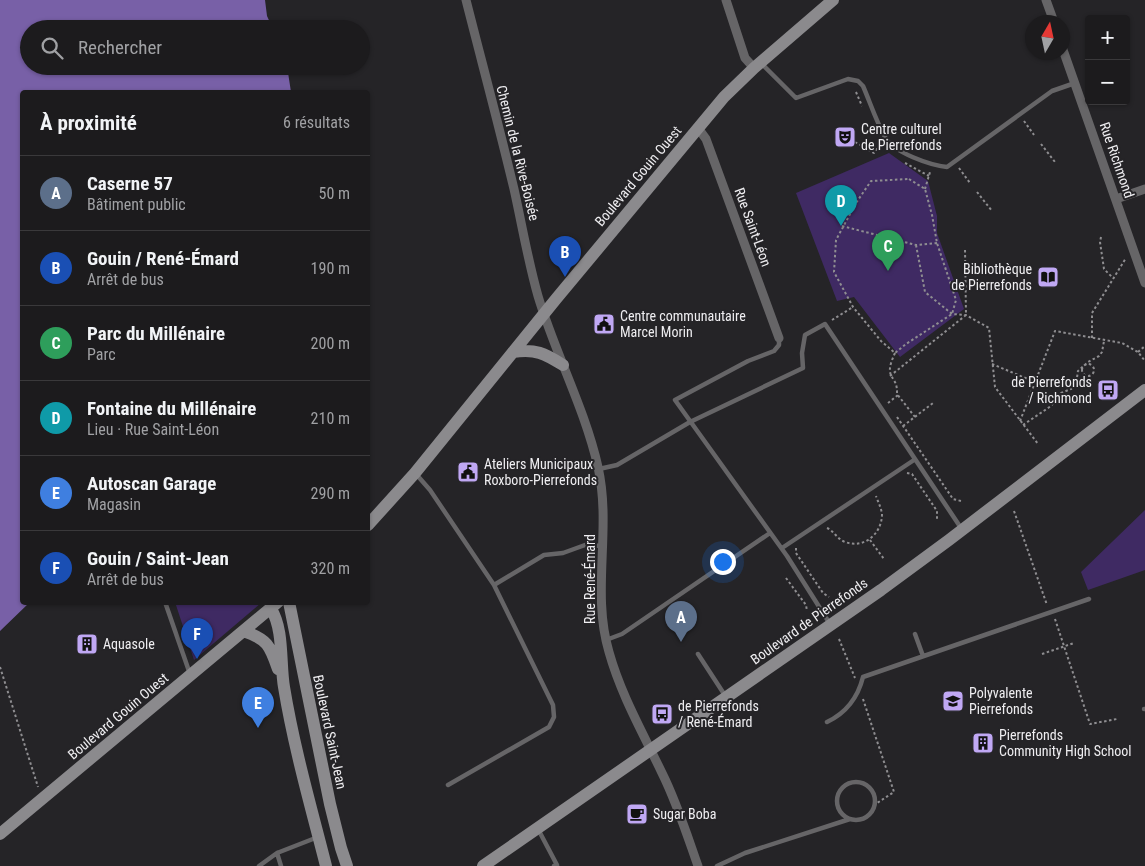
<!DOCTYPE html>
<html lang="fr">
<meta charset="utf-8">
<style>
:root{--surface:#1c1b1d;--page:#29282a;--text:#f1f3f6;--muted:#a0a1a4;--line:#3a393b;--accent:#b45309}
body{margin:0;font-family:"Roboto Condensed",sans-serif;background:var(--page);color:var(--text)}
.controls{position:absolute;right:15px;top:15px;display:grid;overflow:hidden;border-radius:5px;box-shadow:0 1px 4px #0004}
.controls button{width:45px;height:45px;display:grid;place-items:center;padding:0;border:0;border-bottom:1px solid var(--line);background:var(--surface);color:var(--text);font:25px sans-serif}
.compass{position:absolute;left:1025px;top:15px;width:45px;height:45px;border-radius:50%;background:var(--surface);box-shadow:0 1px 4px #0004;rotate:9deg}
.you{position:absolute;left:722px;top:561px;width:18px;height:18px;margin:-12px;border:4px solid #fff;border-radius:50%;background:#1a73e8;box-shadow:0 0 0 8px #1a73e833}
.badge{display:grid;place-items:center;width:32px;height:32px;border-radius:50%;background:var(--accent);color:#fff;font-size:16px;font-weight:700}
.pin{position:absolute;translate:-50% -41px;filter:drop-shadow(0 1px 2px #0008)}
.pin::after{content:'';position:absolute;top:26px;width:18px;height:15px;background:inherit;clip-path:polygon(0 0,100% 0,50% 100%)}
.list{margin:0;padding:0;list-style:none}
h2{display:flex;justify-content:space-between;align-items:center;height:65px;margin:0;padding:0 20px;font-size:21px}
h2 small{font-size:16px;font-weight:400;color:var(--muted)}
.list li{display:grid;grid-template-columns:32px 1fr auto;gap:15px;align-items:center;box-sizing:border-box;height:75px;padding:0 20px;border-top:1px solid var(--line)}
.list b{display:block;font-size:19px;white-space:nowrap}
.list p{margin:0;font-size:16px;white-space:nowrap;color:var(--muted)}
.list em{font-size:16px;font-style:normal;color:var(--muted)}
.icon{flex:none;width:28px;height:28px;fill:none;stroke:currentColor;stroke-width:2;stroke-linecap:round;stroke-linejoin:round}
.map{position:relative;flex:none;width:1145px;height:866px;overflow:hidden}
.search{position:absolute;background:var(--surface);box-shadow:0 1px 4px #0004;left:20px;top:20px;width:350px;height:55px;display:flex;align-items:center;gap:12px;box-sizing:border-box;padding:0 18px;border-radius:28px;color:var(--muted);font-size:19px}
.panel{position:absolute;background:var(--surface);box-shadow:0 1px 4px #0004;left:20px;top:90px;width:350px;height:515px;border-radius:5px}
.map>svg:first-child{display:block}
.green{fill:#3f2a63}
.water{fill:#7860a7}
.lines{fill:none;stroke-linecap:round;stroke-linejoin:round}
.path{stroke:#8f8e91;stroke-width:2;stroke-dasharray:2.5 2.5;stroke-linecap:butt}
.lane{stroke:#666567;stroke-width:4.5}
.street{stroke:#666567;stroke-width:9}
.secondary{stroke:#8b8a8d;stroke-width:12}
.labels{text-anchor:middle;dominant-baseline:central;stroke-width:4;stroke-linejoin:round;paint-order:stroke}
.poi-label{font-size:14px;fill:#efeef1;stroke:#252427;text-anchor:start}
.street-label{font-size:14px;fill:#efeef1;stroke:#252427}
</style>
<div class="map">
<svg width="1145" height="866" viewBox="0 0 1145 866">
<rect width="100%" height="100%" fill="#252427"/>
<!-- green -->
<path class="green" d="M889,153L928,181L937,216V233L964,309L900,357L854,297L837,301L796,193Z
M1145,510V570L1088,590L1081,572Z
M175,602H261V603L194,660Z"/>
<!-- water -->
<path class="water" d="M0,0H265L267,16L273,29H29V66H287L291,92H22V602L29,603L0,631Z"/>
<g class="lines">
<!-- path -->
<path class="path" d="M856,92L862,106
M1024,121L1034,135
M855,142L874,153L880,144
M1041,144L1055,162
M905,163L929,176
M959,168L970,183
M909,179L925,189L932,215L937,243L956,300L952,314L906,344L895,353L881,341L853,307L834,272L836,240L856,203L871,181Z
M925,189L930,172
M977,192L992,211
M842,226L916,245L937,243
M1101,237L1100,242L1104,269L1113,278
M916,245L925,292L952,314L966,315L989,328L995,387L1038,444
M832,320L853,307
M1092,338V313L1126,258
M1138,352L1145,346
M895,353C882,381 898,373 897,394L915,417
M1082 370a6 6 0 1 1 12 0a6 6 0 1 1-12 0Z
M992,364L1035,382
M890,376L966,315L965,248
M1076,384L1086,376
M888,403L898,395
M897,417L953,499L961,501
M1020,421L1055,331L1122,343L1138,352L1145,361
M1023,425L1051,406L1061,393L1071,389L1076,384L1078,371L1088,362L1099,356L1102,352L1104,341
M903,426L933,403
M907,473L912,474L937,511V519
M1014,511L1047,605
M827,528C834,531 837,539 845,542C864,549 882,534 882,514C881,507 878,502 876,496
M870,540L884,559
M796,548V553L823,593L829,597
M786,578L806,605L807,611
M1055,619L1090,724L1117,719
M839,639L855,678
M1042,654L1074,643
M0,667L38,787
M863,699L894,792L874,805"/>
<!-- lane -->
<path class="lane" d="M762,64L796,98L848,79L858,81L863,86C870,102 876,121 885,137C894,153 930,165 947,167L1052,91L1075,83
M779,338V345L774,351L748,361L675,400L787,556L830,624
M599,469L617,465L690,422L803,368L802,353L805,335L825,324L961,528
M416,474L430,490L494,585L553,705L554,717L549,727L448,785
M782,548L914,460
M494,585L544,555L563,553L585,545L603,546
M165,602L190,674
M915,634L923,656
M606,640L622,634L770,533
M698,654L726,697
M1144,709H1145
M827,722C846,713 858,697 863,677L1089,599
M837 801a19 19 0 1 1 38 0a19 19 0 1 1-38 0Z
M538,829L557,865L554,866
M259,866L277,853
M281,866L277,853L318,837
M717,866L745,853L850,819"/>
<!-- street -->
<path class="street" d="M466,0C482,63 499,126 514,189C522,225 528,261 538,296C555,353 585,409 598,467C612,529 591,592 609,652C621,695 643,733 662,773C677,803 687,835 698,866
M726,0L745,58L754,68
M1046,0L1054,22
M1062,47L1145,283
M698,128L706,139L779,338
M1116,199L1145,189"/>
<!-- secondary -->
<path class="secondary" d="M513,352C536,349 544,353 563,365
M368,525L415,473L556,299L724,97L754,68L833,0
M289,602L330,804L341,848L347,866
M271,609C284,629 280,664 284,687C294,748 311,807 326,866
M243,631C268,639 270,646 278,669
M0,834L278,602
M483,866L881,590L949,540L1145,390"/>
</g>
<!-- icons -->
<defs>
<g id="theatre-square" transform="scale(1.125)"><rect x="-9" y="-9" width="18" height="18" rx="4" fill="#c0a8f4" stroke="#252427"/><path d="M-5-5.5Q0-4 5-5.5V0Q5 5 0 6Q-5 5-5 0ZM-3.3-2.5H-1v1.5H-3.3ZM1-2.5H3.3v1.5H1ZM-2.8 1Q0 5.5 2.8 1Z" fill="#111"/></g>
<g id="library-square" transform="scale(1.125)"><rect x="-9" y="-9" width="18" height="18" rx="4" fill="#c0a8f4" stroke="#252427"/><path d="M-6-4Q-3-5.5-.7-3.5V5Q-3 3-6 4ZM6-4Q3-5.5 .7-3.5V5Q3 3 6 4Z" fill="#111"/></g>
<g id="civic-square" transform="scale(1.125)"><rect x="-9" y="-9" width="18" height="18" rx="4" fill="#c0a8f4" stroke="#252427"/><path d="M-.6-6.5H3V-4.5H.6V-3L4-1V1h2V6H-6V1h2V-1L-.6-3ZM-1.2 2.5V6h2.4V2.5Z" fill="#111"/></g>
<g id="bus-square" transform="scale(1.125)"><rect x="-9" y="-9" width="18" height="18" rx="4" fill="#c0a8f4" stroke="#252427"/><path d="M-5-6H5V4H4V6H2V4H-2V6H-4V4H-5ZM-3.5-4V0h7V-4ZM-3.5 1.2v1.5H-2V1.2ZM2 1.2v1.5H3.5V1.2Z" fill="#111"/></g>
<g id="building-square" transform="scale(1.125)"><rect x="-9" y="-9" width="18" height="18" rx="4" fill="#c0a8f4" stroke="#252427"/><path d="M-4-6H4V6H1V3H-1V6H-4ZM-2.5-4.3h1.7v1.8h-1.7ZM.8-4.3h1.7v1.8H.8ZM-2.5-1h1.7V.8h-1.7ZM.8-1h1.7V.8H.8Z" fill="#111"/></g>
<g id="school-square" transform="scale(1.125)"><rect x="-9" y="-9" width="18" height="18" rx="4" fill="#c0a8f4" stroke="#252427"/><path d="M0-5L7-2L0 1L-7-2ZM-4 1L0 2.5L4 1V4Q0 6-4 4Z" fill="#111"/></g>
<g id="cafe-square" transform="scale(1.125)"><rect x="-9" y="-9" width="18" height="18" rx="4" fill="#c0a8f4" stroke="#252427"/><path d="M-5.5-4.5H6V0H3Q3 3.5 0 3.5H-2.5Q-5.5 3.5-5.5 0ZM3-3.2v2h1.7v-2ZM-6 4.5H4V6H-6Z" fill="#111"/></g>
</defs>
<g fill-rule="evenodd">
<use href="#theatre-square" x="845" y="137"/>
<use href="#library-square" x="1048" y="277"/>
<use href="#civic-square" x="604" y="324"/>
<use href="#bus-square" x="1108" y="390"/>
<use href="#civic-square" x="468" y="472"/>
<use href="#building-square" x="87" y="644"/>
<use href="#school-square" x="953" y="701"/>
<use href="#bus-square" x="662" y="714"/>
<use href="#building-square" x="983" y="743"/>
<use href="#cafe-square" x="637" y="814"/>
</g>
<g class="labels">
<!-- poi labels -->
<g class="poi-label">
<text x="861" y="129">Centre culturel<tspan x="861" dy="16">de Pierrefonds</tspan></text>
<text x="1032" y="269" text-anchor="end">Bibliothèque<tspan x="1032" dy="16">de Pierrefonds</tspan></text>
<text x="620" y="316">Centre communautaire<tspan x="620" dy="16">Marcel Morin</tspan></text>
<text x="1092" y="382" text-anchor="end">de Pierrefonds<tspan x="1092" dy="16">/ Richmond</tspan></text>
<text x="484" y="464">Ateliers Municipaux<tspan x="484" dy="16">Roxboro-Pierrefonds</tspan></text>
<text x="103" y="644">Aquasole</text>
<text x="969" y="693">Polyvalente<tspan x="969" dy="16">Pierrefonds</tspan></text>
<text x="678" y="706">de Pierrefonds<tspan x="678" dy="16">/ René-Émard</tspan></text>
<text x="999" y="735">Pierrefonds<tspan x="999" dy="16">Community High School</tspan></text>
<text x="653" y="814">Sugar Boba</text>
</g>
<!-- street labels -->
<g class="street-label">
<text transform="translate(518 153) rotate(76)">Chemin de la Rive-Boisée</text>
<text transform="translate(1117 160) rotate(71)">Rue Richmond</text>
<text transform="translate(638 176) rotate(-50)">Boulevard Gouin Ouest</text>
<text transform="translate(753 227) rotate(70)">Rue Saint-Léon</text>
<text transform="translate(590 579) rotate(-90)">Rue René-Émard</text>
<text transform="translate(809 621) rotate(-35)">Boulevard de Pierrefonds</text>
<text transform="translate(118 716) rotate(-40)">Boulevard Gouin Ouest</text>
<text transform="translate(330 732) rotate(78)">Boulevard Saint-Jean</text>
</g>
</g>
</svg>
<div class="controls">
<button>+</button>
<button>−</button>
</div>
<svg class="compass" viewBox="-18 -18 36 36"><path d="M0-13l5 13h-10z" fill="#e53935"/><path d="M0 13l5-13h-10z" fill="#a0a1a4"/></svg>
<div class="you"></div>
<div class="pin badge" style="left:681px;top:642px;background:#5c6f8a">A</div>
<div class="pin badge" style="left:565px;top:277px;background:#1a4fb4">B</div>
<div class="pin badge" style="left:888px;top:271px;background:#2e9e5b">C</div>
<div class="pin badge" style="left:841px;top:226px;background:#0f9aa8">D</div>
<div class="pin badge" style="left:258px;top:728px;background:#3f7fe0">E</div>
<div class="pin badge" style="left:197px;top:659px;background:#1a4fb4">F</div>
<div class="search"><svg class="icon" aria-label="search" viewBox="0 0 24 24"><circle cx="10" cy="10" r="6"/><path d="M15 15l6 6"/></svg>Rechercher</div>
<section class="panel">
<h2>À proximité<small>6 résultats</small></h2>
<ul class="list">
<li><span class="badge" style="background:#5c6f8a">A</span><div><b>Caserne 57</b><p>Bâtiment public</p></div><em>50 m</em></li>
<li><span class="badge" style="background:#1a4fb4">B</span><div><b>Gouin / René-Émard</b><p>Arrêt de bus</p></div><em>190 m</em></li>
<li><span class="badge" style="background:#2e9e5b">C</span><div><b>Parc du Millénaire</b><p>Parc</p></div><em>200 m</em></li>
<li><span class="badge" style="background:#0f9aa8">D</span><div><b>Fontaine du Millénaire</b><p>Lieu · Rue Saint-Léon</p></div><em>210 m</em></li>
<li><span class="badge" style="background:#3f7fe0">E</span><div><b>Autoscan Garage</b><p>Magasin</p></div><em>290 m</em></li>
<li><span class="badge" style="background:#1a4fb4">F</span><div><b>Gouin / Saint-Jean</b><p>Arrêt de bus</p></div><em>320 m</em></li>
</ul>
</section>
</div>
